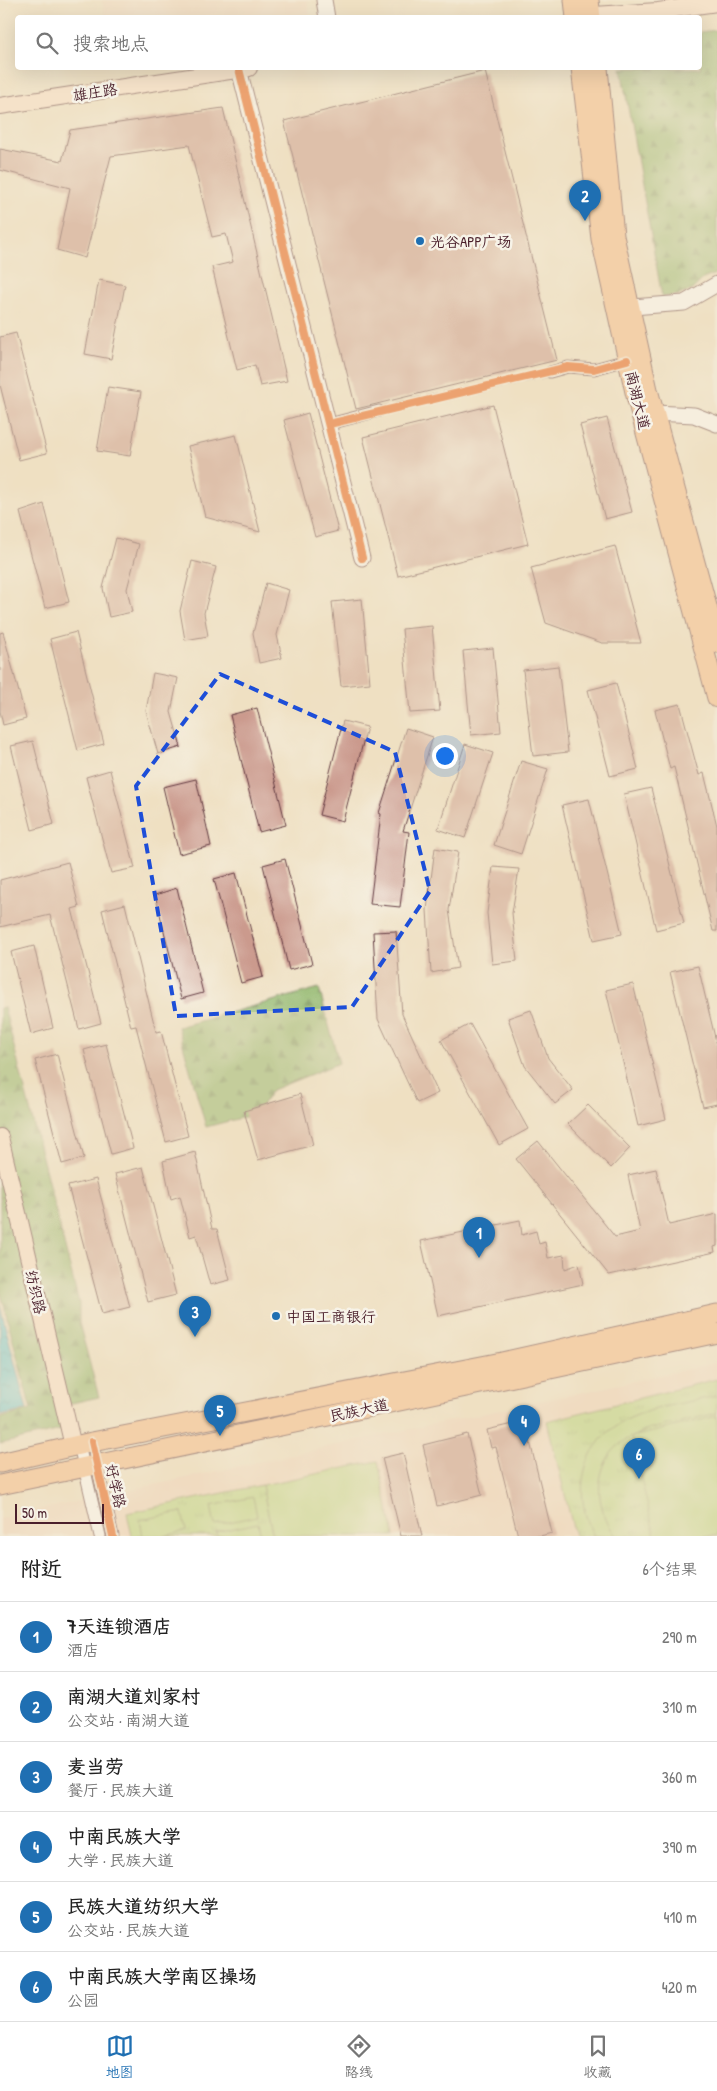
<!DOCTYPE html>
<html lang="zh">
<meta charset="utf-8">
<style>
:root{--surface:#fff;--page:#f2f2f2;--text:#222;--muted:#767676;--line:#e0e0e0;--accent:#1f6fb2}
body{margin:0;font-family:"Patrick Hand","LXGW WenKai TC",sans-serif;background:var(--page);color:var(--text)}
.scale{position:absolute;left:15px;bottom:12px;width:89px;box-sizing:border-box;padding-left:5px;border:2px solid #4a1f2b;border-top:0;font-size:14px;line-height:18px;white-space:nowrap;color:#4a1f2b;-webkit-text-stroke:4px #f7f3e8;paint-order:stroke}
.you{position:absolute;left:444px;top:755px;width:18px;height:18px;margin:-12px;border:4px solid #fff;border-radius:50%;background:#1a73e8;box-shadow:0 0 0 8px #1a73e833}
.badge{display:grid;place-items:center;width:32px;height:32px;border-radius:50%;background:var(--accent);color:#fff;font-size:16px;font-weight:700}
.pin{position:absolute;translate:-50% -41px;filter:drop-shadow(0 1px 2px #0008)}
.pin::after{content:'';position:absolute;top:26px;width:18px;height:15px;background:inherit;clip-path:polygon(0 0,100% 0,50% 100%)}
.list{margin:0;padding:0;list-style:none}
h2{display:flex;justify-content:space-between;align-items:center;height:65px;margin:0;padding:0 20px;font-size:21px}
h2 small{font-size:16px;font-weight:400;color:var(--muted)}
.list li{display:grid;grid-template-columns:32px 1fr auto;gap:15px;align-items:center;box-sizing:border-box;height:70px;padding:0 20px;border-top:1px solid var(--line)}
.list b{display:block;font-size:19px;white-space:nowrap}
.list p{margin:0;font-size:16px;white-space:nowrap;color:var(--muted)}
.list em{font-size:16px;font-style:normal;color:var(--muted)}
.icon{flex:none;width:28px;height:28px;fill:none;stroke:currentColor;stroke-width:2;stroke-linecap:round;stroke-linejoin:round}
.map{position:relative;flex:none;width:717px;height:1536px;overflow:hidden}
.search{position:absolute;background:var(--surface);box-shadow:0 5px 20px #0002;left:15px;right:15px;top:15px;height:55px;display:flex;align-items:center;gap:12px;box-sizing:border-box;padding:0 18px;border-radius:5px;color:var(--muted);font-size:19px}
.sheet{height:485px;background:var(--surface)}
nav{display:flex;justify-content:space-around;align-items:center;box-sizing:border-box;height:70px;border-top:1px solid var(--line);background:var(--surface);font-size:14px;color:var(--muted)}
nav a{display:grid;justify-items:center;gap:2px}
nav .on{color:var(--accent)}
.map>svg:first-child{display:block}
.built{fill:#f1d5bd}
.forest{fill:url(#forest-firs);stroke:#6e6b4c}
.park{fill:url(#park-tufts);stroke:#807a54}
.pitch{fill:#b7d67d;stroke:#807a54}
.water{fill:url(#water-ripples);stroke:#527280}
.building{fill:#cb9a8d}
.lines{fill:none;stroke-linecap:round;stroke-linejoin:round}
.minor-tunnel{stroke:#ceb9a4;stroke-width:11;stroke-dasharray:11 5.5;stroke-linecap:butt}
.minor-casing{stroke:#633c42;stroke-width:13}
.tertiary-casing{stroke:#633c42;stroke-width:17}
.secondary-casing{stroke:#633c42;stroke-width:18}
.primary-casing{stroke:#633c42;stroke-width:21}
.minor{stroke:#fff;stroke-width:11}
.tertiary{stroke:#fff;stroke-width:15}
.secondary{stroke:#fde4d0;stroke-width:16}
.primary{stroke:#f9bc8a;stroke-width:19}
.cycleway-casing{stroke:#f7f3e8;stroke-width:11}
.cycleway{stroke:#e8590c;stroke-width:8}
.marked{fill:none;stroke:#1d4ed8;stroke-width:4;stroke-dasharray:10 6;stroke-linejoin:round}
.poi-dot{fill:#1f6fb2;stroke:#f7f3e8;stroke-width:2}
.labels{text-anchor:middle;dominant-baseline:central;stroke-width:5;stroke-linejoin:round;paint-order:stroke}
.street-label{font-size:15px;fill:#4a1f2b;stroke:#f7f3e8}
.poi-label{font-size:15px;fill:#4a1f2b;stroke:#f7f3e8;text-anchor:start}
</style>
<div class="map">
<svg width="717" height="1536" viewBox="0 0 717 1536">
<defs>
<pattern id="forest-firs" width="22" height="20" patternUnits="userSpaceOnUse" patternTransform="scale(1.25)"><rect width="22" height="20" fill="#91b76c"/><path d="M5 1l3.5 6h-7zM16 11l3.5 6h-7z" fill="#789459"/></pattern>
<pattern id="park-tufts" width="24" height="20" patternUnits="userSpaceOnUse" patternTransform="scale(1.25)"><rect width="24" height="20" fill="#b7d67d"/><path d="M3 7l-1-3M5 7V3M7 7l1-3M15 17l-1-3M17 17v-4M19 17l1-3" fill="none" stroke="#9fb76c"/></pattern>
<pattern id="water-ripples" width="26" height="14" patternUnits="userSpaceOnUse" patternTransform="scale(1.25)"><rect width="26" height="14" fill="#5bc5d5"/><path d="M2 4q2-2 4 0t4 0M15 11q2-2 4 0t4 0" fill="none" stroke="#4d9fad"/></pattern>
</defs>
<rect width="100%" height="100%" fill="#f7f3e8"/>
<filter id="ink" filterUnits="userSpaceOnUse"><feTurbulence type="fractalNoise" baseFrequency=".02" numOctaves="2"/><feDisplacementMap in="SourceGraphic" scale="10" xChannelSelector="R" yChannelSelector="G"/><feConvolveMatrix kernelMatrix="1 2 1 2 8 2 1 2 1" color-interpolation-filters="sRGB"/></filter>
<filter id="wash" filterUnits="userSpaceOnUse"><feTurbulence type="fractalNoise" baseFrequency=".0096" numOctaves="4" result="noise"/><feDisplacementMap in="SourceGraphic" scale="20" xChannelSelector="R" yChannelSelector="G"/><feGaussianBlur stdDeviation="1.12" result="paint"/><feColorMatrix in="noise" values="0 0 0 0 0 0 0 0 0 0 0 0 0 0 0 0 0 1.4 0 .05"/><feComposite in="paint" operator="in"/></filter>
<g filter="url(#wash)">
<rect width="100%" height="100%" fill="#efe0c2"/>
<!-- built -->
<path class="built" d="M102,0H307L310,17H105Z
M717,1363V1536H0V1518Z"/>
<!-- forest -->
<path class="forest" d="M717,30V273L703,279L692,290L679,295L662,297L621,68H700V32Z
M319,988L339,1063L272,1090L256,1114L206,1127L178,1027Z
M4,1007L79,1303V1323L99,1397L63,1405L0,1137V1008Z
M0,1166L65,1429L0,1444V1418L31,1410L0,1290Z"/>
<!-- park -->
<path class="park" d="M717,1379V1536H575L547,1421Z
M262,1485L273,1536H132L127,1513Z"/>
<!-- pitch -->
<path class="pitch" d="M717,1396V1413L647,1430L632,1437L717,1416V1536H655L631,1437C592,1457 592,1505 616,1536H594C571,1492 582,1442 628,1419C652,1407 690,1402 717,1396Z
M378,1461L394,1536H273L262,1485Z
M253,1497L257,1516L215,1525L211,1506Z
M182,1512L186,1531L163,1536H143L140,1520Z
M258,1523L261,1536H217L216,1532Z"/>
<!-- water -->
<path class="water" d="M0,1305L27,1410L0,1416Z"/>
<g id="blocks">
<!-- building -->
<path class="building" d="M485,71L557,360L356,409L284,121Z
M223,108L287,381L260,386L255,365L237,370L212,267L233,262L226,234L212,237L189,145L111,156L85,258L57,250L70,188L0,170V149L62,161L70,130Z
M99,280L125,285L111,359L85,354Z
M16,333L47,453L19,460L0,385V337Z
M108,387L141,392L130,456L97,451Z
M493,405L528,544L398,576L363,437Z
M308,413L338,531L315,537L284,420Z
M607,418L632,512L605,519L580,425Z
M236,435L260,532L205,517L188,446Z
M44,504L69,602L45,608L20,512Z
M116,538L139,544L127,589L132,612L109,617L103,588Z
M615,546L641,643H602L546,623L531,568Z
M192,561L216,567L204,613L208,636L185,640L180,611Z
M266,583L289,590L277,635L282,658L259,663L253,633Z
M362,599L370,683L341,686L332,602Z
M432,626L440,711L410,713L402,629Z
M3,632L26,719L3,725L0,711V633Z
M76,632L104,744L78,751L50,639Z
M493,648L501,732L471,735L463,651Z
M558,666L568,752L533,756L523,670Z
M153,673L178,678L171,712L181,747L158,754L146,711Z
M616,683L638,769L610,776L588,690Z
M680,704L699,775L704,773L717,826V931H713L674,767L670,769L655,710Z
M257,708L286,825L259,832L230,715Z
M343,721L367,727L343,821L319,815Z
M406,728L433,737L403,831L409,832L400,907L370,904L381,814L379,813Z
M33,741L54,824L32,830L11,746Z
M465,744L493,753L465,838L438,829Z
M521,761L548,769L521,854L494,845Z
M110,770L135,868L111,873L86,777Z
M196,779L211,846L179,854L163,787Z
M651,788L684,923L656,930L624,794Z
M589,799L622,934L594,940L562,805Z
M435,848L458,852L449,910L458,968L431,973L427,910Z
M285,859L312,964L289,970L263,865Z
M68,862L79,907L72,909L101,1023L79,1029L50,915L0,927V880Z
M493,867L519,869L512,913L517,961L492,964L487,913Z
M236,873L263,977L241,983L214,879Z
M177,888L203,993L181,999L155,895Z
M125,904L156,1032L161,1031L188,1136L166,1142L136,1026L131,1027L102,910Z
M396,931L402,1014L438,1093L417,1103L378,1019L373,932Z
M34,946L53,1028L31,1034L11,952Z
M698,966L717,1046V1104L703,1107L670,972Z
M633,984L666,1119L638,1126L606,990Z
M531,1010L548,1058L573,1090L555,1104L525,1066L508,1018Z
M470,1024L528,1129L499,1145L441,1040Z
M106,1044L133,1148L111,1154L84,1050Z
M57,1054L84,1158L62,1164L35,1060Z
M300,1094L313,1145L258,1160L244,1111Z
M588,1105L630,1148L611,1168L568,1124Z
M538,1141L615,1237L640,1231L628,1175L656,1169L669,1225L717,1214V1246L714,1247L715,1252L609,1275L516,1159Z
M195,1152L212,1229H217L230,1280L210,1285L196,1235L190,1237L180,1196L171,1199L163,1161Z
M143,1167L176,1295L148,1302L115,1174Z
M96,1179L130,1307L102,1314L68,1186Z
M520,1220L522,1235L536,1231L539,1244L545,1242L548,1258L564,1255L565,1269L579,1264L583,1284L438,1316L421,1241Z
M525,1421L552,1533L540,1536H518L496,1447L491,1448L487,1430Z
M467,1434L482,1495L437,1506L423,1445Z
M403,1453L422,1536H401L382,1458Z"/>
</g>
</g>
<g filter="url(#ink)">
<use href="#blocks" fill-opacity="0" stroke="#633c42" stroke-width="1"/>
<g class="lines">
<!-- minor-tunnel -->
<path class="minor-tunnel" d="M379,411L550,372"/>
<!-- minor casing -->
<g class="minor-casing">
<path id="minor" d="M550,372L568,367L594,369L627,360
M329,424L379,411
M92,1442L113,1536
M79,1445L100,1536"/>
</g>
<!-- tertiary casing -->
<g class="tertiary-casing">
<path id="tertiary" d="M324,0L327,18
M239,69L362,558
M619,308L684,303L717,284
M645,416L655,413L694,415L717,424"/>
</g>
<!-- secondary casing -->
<g class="secondary-casing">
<path id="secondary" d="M578,16L658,11L717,3
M0,106L249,68
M0,1137L73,1446"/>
</g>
<!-- primary casing -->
<g class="primary-casing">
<path id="primary" d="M574,0L576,18
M589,0L591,18
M581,68L601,239L635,392L717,698
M598,68L614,236L648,390L717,643
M0,1463L92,1442L502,1362L717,1314
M0,1485L504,1379L717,1333"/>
</g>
<!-- minor -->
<use href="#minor" class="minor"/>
<!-- tertiary -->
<use href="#tertiary" class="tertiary"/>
<!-- secondary -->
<use href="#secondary" class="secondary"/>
<!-- primary -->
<use href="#primary" class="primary"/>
<!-- cycleway casing -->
<g class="cycleway-casing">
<path id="cycleway" d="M239,69L362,558
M329,424L568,367L594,369L627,360
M92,1442L113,1536"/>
</g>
<!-- cycleway -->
<use href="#cycleway" class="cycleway"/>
</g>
</g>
<!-- marked area -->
<path d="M0 0H717V1536H0ZM220,674L395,752L430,891L352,1007L176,1016L136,786Z" fill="#efe0c2" fill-opacity=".55" fill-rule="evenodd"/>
<path class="marked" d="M220,674L395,752L430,891L352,1007L176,1016L136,786Z"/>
<!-- markers -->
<g class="poi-dot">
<circle cx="420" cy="241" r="5"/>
<circle cx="276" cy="1316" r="5"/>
</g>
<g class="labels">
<!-- street labels -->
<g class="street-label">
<text transform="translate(95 92) rotate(-9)">雄庄路</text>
<text transform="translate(638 400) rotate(76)">南湖大道</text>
<text transform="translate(36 1292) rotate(77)">纺织路</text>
<text transform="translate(359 1410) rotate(-12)">民族大道</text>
<text transform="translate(116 1486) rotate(77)">好学路</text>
</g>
<!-- poi labels -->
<g class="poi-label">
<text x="430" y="241">光谷APP广场</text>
<text x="286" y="1316">中国工商银行</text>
</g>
</g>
</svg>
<div class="scale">50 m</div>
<div class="you"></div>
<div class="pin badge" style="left:479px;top:1258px">1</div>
<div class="pin badge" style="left:585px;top:221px">2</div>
<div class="pin badge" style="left:195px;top:1337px">3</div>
<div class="pin badge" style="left:524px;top:1446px">4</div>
<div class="pin badge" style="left:220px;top:1436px">5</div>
<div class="pin badge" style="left:639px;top:1479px">6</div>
<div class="search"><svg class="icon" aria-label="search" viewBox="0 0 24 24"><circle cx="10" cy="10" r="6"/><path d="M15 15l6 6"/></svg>搜索地点</div>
</div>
<section class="sheet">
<h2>附近<small>6个结果</small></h2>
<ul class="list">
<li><span class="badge">1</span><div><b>7天连锁酒店</b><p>酒店</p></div><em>290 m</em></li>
<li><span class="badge">2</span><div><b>南湖大道刘家村</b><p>公交站 · 南湖大道</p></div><em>310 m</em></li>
<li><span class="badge">3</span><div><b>麦当劳</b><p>餐厅 · 民族大道</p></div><em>360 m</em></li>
<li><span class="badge">4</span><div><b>中南民族大学</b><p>大学 · 民族大道</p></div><em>390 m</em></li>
<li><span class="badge">5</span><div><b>民族大道纺织大学</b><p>公交站 · 民族大道</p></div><em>410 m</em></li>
<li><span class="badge">6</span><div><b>中南民族大学南区操场</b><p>公园</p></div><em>420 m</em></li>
</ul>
</section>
<nav>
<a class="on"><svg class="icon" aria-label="map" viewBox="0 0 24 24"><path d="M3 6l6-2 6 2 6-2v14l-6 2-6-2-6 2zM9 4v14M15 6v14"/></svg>地图</a>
<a><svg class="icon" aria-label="directions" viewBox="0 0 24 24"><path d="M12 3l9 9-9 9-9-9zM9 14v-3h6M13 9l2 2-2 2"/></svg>路线</a>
<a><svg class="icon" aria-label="saved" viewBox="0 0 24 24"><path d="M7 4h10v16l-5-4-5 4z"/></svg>收藏</a>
</nav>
